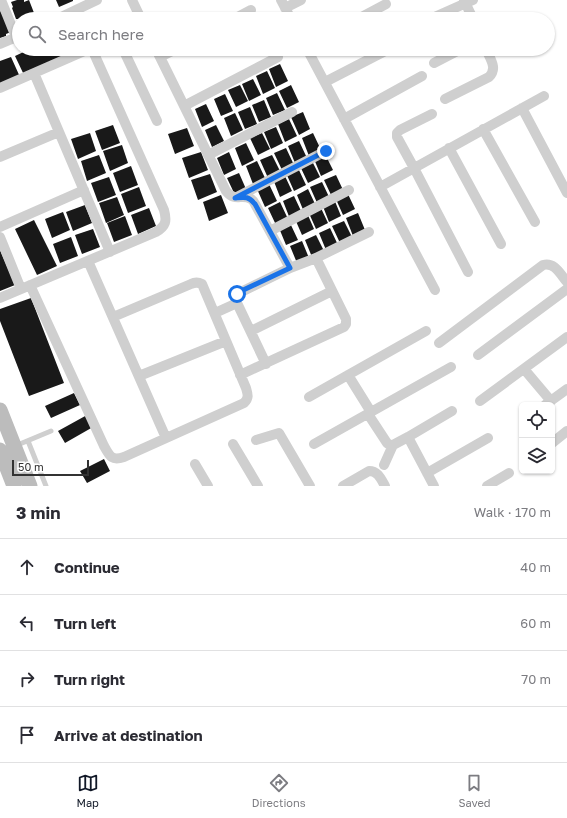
<!DOCTYPE html>
<meta charset="utf-8">
<style>
:root{--surface:#fff;--page:#f2f2f3;--text:#2b2b33;--muted:#7c7c81;--line:#e1e1e2;--accent:#111827}
body{margin:0;font-family:"Golos Text",sans-serif;background:var(--page);color:var(--text)}
.controls{position:absolute;right:12px;bottom:12px;display:grid;overflow:hidden;border-radius:6px;box-shadow:0 1px 3px #0004}
.controls button{width:36px;height:36px;display:grid;place-items:center;padding:0;border:0;border-bottom:1px solid var(--line);background:var(--surface);color:var(--text);font:20px sans-serif}
.scale{position:absolute;left:12px;bottom:10px;width:77px;box-sizing:border-box;padding-left:4px;border:2px solid #323232;border-top:0;font-size:11px;line-height:14px;white-space:nowrap;color:#323232;-webkit-text-stroke:3px #fff;paint-order:stroke}
.stop{position:absolute;width:12px;height:12px;margin:-9px;border:3px solid #1a73e8;border-radius:50%;background:#fff}
.stop.end{background:#1a73e8;border-color:#fff;box-shadow:0 1px 4px #0008}
.list{margin:0;padding:0;list-style:none}
h2{display:flex;justify-content:space-between;align-items:center;height:52px;margin:0;padding:0 16px;font-size:17px}
h2 small{font-size:13px;font-weight:400;color:var(--muted)}
.list li{display:grid;grid-template-columns:26px 1fr auto;gap:12px;align-items:center;box-sizing:border-box;height:56px;padding:0 16px;border-top:1px solid var(--line)}
.list b{display:block;font-size:15px;white-space:nowrap}
.list em{font-size:13px;font-style:normal;color:var(--muted)}
.icon{flex:none;width:22px;height:22px;fill:none;stroke:currentColor;stroke-width:2;stroke-linecap:round;stroke-linejoin:round}
.map{position:relative;flex:none;width:567px;height:486px;overflow:hidden}
.search{position:absolute;background:var(--surface);box-shadow:0 1px 3px #0004;left:12px;right:12px;top:12px;height:44px;display:flex;align-items:center;gap:10px;box-sizing:border-box;padding:0 14px;border-radius:22px;color:var(--muted);font-size:15px}
.sheet{height:276px;background:var(--surface)}
nav{display:flex;justify-content:space-around;align-items:center;box-sizing:border-box;height:56px;border-top:1px solid var(--line);background:var(--surface);font-size:11px;color:var(--muted)}
nav a{display:grid;justify-items:center;gap:2px}
nav .on{color:var(--accent)}
.map>svg:first-child{display:block}
.building{fill:#191919}
.lines{fill:none;stroke-linecap:round;stroke-linejoin:round}
.lane{stroke:#cfcfcf;stroke-width:5}
.street{stroke:#cfcfcf;stroke-width:10}
.secondary{stroke:#bcbcbc;stroke-width:15}
.route{stroke:#1a73e8;stroke-width:5}
</style>
<div class="map">
<svg width="567" height="486" viewBox="0 0 567 486">
<rect width="100%" height="100%" fill="#fff"/>
<!-- building -->
<path class="building" d="M17,0H24V2L29,0L36,18L34,19H16L12,8L13,7L11,2Z
M56,0H73V1L59,7Z
M0,10L11,32L6,34V36L0,38Z
M30,49H64L67,56L24,75L15,56Z
M209,49H225L211,55Z
M11,57L20,77L0,85V61Z
M280,64L288,81L276,87L269,69Z
M267,71L275,88L263,94L256,76Z
M253,79L261,95L249,101L242,84Z
M240,85L248,101L236,107L228,90Z
M291,85L299,102L287,108L279,91Z
M277,93L285,110L273,115L266,98Z
M225,94L233,111L221,116L214,99Z
M264,100L271,117L259,122L252,105Z
M206,104L214,121L202,127L195,109Z
M250,107L257,124L245,129L238,112Z
M303,112L310,129L299,135L291,117Z
M235,113L243,130L231,136L224,118Z
M289,119L297,136L285,142L278,124Z
M113,125L120,143L102,150L95,131Z
M216,125L224,141L212,147L205,130Z
M276,127L283,143L271,149L264,132Z
M187,128L194,146L175,154L168,134Z
M90,133L96,151L78,159L71,139Z
M262,133L270,149L258,155L250,138Z
M313,133L321,150L309,156L302,138Z
M299,141L307,158L295,163L288,146Z
M246,143L254,160L242,166L235,148Z
M122,145L128,163L110,171L103,151Z
M286,148L294,165L282,170L274,153Z
M201,152L208,170L189,178L182,158Z
M229,152L236,169L224,175L217,158Z
M325,154L333,170L321,176L314,159Z
M99,155L106,173L87,181L81,161Z
M272,155L280,171L268,178L260,160Z
M257,161L265,178L253,184L246,166Z
M312,161L320,177L308,183L300,166Z
M131,166L138,185L120,192L113,173Z
M298,168L306,185L294,191L286,173Z
M239,173L246,189L235,195L227,178Z
M210,174L217,192L198,200L191,180Z
M284,174L292,191L280,197L273,179Z
M336,175L344,192L332,197L324,180Z
M109,177L116,195L98,202L91,183Z
M322,182L330,199L318,205L310,187Z
M269,184L277,201L265,207L257,189Z
M139,187L146,206L128,213L121,194Z
M308,189L316,206L304,212L297,195Z
M347,192L355,209L343,215L335,197Z
M221,195L228,213L209,221L203,202Z
M294,196L302,213L290,219L283,201Z
M117,197L124,215L106,223L99,203Z
M334,199L341,216L329,222L322,204Z
M280,202L288,219L276,225L268,208Z
M85,205L92,223L73,231L66,212Z
M320,206L328,223L316,229L308,211Z
M149,208L156,226L138,234L131,215Z
M63,212L70,230L52,238L45,219Z
M307,213L314,229L302,235L295,219Z
M358,213L365,230L353,236L346,218Z
M125,216L132,235L114,242L107,223Z
M34,220L57,266L37,275L15,229Z
M344,221L352,237L340,243L332,226Z
M290,223L298,240L286,245L279,228Z
M330,228L338,245L326,250L319,233Z
M93,229L100,247L82,254L75,235Z
M316,235L324,251L312,257L305,240Z
M71,237L78,256L60,263L53,244Z
M302,241L309,258L297,263L290,246Z
M0,250L15,285L0,291Z
M31,298L64,383L29,396L0,321V309Z
M74,393L80,405L51,418L45,406Z
M87,415L93,427L65,443L58,431Z
M104,459L110,471L87,483L80,471Z"/>
<g class="lines">
<!-- lane -->
<path class="lane" d="M28,441L46,486
M15,446L51,431"/>
<!-- street -->
<path class="street" d="M1,0L16,37
M132,0L141,19
M281,0L291,19
M464,0L473,19
M285,8L301,0
M57,19L97,0
M234,19L251,10
M358,19L386,4
M430,19L473,0
M0,44L19,36
M123,49L157,121
M156,49L226,191C236,203 241,193 251,199C253,200 254,202 255,204L290,268
M307,49L435,290
M160,57L176,49
M434,63L461,49
M34,73L110,252
M325,82L389,49
M0,88L89,49
M445,99L489,77C498,68 490,59 486,49
M184,106L278,57
M522,108L567,193
M432,114L400,130L397,133V137L414,168L468,272
M344,119L422,76
M483,129L535,222
M449,148L501,244
M208,155L292,112
M0,157L59,132
M380,187L544,96
M237,197L326,151
M0,227L84,190
M270,231L349,190
M0,237L21,289
M88,261L166,438
M30,285L104,446C110,457 112,461 124,457L244,403C249,398 248,395 246,388L202,284C198,282 195,282 191,284L113,317
M0,298L156,232C166,226 167,221 164,210L92,49
M215,313L237,303
M251,331L332,291
M439,343L543,265C555,262 560,274 567,282
M478,355L567,289
M266,364L237,303C236,298 236,296 239,293L290,268L316,258L369,232
M524,369L551,401
M240,375L344,327L346,324V319L316,258
M348,375L371,412
M139,376L226,341
M309,397L426,331
M480,401L567,337
M545,405L567,389
M368,414L387,443L390,445H393L408,437L452,411
M408,437L434,486
M256,440L279,433L310,486
M552,443L567,431
M233,444L258,486
M314,444L451,367
M195,464L208,486
M384,465L393,445
M427,473L488,438
M343,486L369,471C378,471 381,479 385,486
M487,486L509,473"/>
<!-- secondary -->
<path class="secondary" d="M0,410L30,486
M0,450L14,486"/>
</g>
<g class="lines">
<!-- route -->
<path class="route" d="M237,294L239,292L290,268L255,204C248,196 245,197 235,198L326,151"/>
</g>
</svg>
<div class="controls">
<button><svg class="icon" aria-label="locate" viewBox="0 0 24 24"><circle cx="12" cy="12" r="6"/><path d="M12 2v4M12 18v4M2 12h4M18 12h4"/></svg></button>
<button><svg class="icon" aria-label="layers" viewBox="0 0 24 24"><path d="M12 4l9 5-9 5-9-5zM3 14l9 5 9-5"/></svg></button>
</div>
<div class="scale">50 m</div>
<div class="stop" style="left:237px;top:294px"></div>
<div class="stop end" style="left:326px;top:151px"></div>
<div class="search"><svg class="icon" aria-label="search" viewBox="0 0 24 24"><circle cx="10" cy="10" r="6"/><path d="M15 15l6 6"/></svg>Search here</div>
</div>
<section class="sheet">
<h2>3 min<small>Walk · 170 m</small></h2>
<ul class="list">
<li><svg class="icon" aria-label="ahead" viewBox="0 0 24 24"><path d="M12 20V5M6 11l6-6 6 6"/></svg><div><b>Continue</b></div><em>40 m</em></li>
<li><svg class="icon" aria-label="left" viewBox="0 0 24 24"><path d="M17 20v-9H6M10 6l-5 5 5 5"/></svg><div><b>Turn left</b></div><em>60 m</em></li>
<li><svg class="icon" aria-label="right" viewBox="0 0 24 24"><path d="M7 20v-9h11M14 6l5 5-5 5"/></svg><div><b>Turn right</b></div><em>70 m</em></li>
<li><svg class="icon" aria-label="arrive" viewBox="0 0 24 24"><path d="M6 21V4h12l-3 4 3 4H6"/></svg><div><b>Arrive at destination</b></div></li>
</ul>
</section>
<nav>
<a class="on"><svg class="icon" aria-label="map" viewBox="0 0 24 24"><path d="M3 6l6-2 6 2 6-2v14l-6 2-6-2-6 2zM9 4v14M15 6v14"/></svg>Map</a>
<a><svg class="icon" aria-label="directions" viewBox="0 0 24 24"><path d="M12 3l9 9-9 9-9-9zM9 14v-3h6M13 9l2 2-2 2"/></svg>Directions</a>
<a><svg class="icon" aria-label="saved" viewBox="0 0 24 24"><path d="M7 4h10v16l-5-4-5 4z"/></svg>Saved</a>
</nav>
